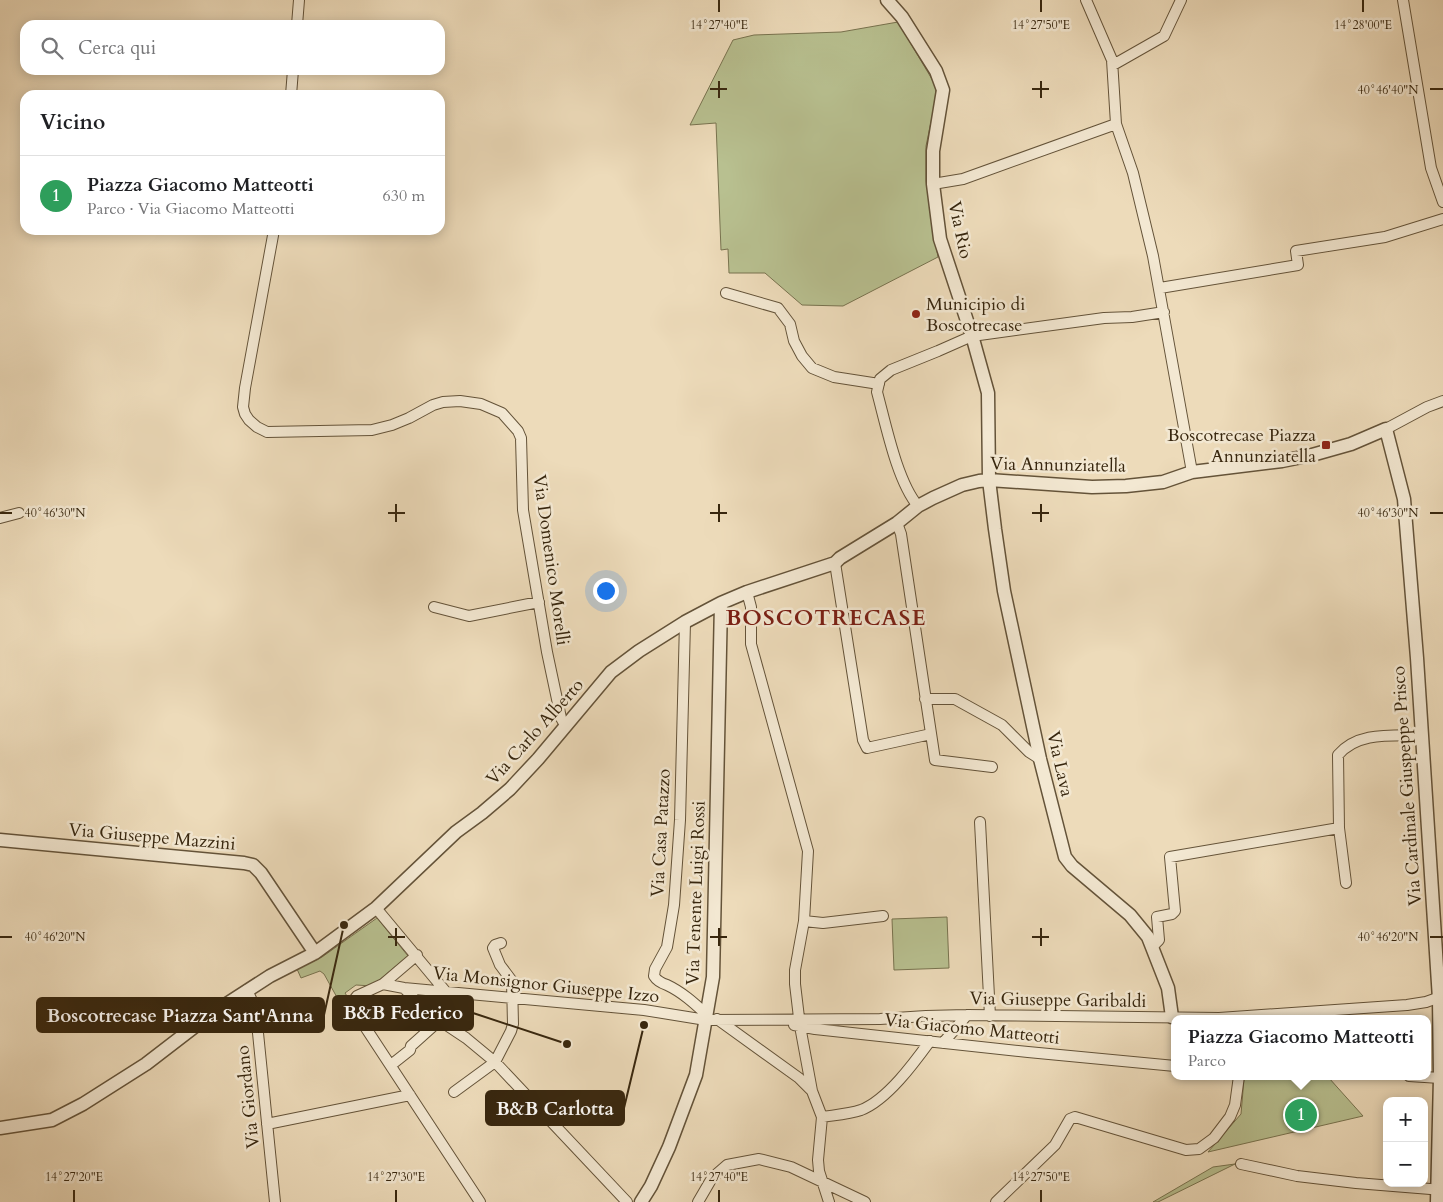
<!DOCTYPE html>
<html lang="it">
<meta charset="utf-8">
<style>
:root{--surface:#fff;--page:#f2f2f2;--text:#202124;--muted:#757577;--line:#e0e0e0;--accent:#8f2418}
body{margin:0;font-family:Cardo,serif;background:var(--page);color:var(--text)}
.controls{position:absolute;right:15px;bottom:15px;display:grid;overflow:hidden;border-radius:10px;box-shadow:0 2px 12px #0003}
.controls button{width:45px;height:45px;display:grid;place-items:center;padding:0;border:0;border-bottom:1px solid var(--line);background:var(--surface);color:var(--text);font:25px sans-serif}
.you{position:absolute;left:605px;top:590px;width:18px;height:18px;margin:-12px;border:4px solid #fff;border-radius:50%;background:#1a73e8;box-shadow:0 0 0 8px #1a73e833}
.badge{display:grid;place-items:center;width:32px;height:32px;border-radius:50%;background:var(--accent);color:#fff;font-size:16px;font-weight:700}
.pin{position:absolute;translate:-50% -50%;border:2px solid #fff;box-shadow:0 1px 5px #0006}
.popup{position:absolute;left:1171px;top:1015px;width:260px;height:65px;box-sizing:border-box;display:grid;place-content:center;border-radius:10px;background:var(--surface);filter:drop-shadow(0 1px 4px #0005);font-size:16px;white-space:nowrap;color:var(--muted)}
.popup b{font-size:19px;color:var(--text)}
.popup::after{content:'';position:absolute;left:50%;top:100%;margin-left:-10px;border:10px solid transparent;border-top-color:var(--surface)}
.list{margin:0;padding:0;list-style:none}
h2{display:flex;justify-content:space-between;align-items:center;height:65px;margin:0;padding:0 20px;font-size:21px}
h2 small{font-size:16px;font-weight:400;color:var(--muted)}
.list li{display:grid;grid-template-columns:32px 1fr auto;gap:15px;align-items:center;box-sizing:border-box;height:80px;padding:0 20px;border-top:1px solid var(--line)}
.list b{display:block;font-size:19px;white-space:nowrap}
.list p{margin:0;font-size:16px;white-space:nowrap;color:var(--muted)}
.list em{font-size:16px;font-style:normal;color:var(--muted)}
.icon{flex:none;width:28px;height:28px;fill:none;stroke:currentColor;stroke-width:2;stroke-linecap:round;stroke-linejoin:round}
.map{position:relative;flex:none;width:1443px;height:1202px;overflow:hidden}
.search{position:absolute;background:var(--surface);box-shadow:0 2px 12px #0003;left:20px;top:20px;width:425px;height:55px;display:flex;align-items:center;gap:12px;box-sizing:border-box;padding:0 18px;border-radius:15px;color:var(--muted);font-size:19px}
.panel{position:absolute;background:var(--surface);box-shadow:0 2px 12px #0003;left:20px;top:90px;width:425px;height:145px;border-radius:15px}
.map>svg:first-child{display:block}
.green{fill:#b8c090;stroke:#78734f}
.lines{fill:none;stroke-linecap:round;stroke-linejoin:round}
.minor-casing{stroke:#645339;stroke-width:12}
.tertiary-casing{stroke:#645339;stroke-width:15}
.minor{stroke:#f3e8d2;stroke-width:10}
.tertiary{stroke:#f3e8d2;stroke-width:12}
.ticks{fill:none;stroke:#37260e;stroke-width:2}
.poi-dot{fill:#8f2418;stroke:#f3e8d2;stroke-width:2}
.labels{text-anchor:middle;dominant-baseline:central;stroke-width:5;stroke-linejoin:round;paint-order:stroke}
.street-label{font-size:18px;fill:#37260e;stroke:#f3e8d2}
.poi-label{font-size:18px;fill:#37260e;stroke:#f3e8d2;text-anchor:start}
.district-label{font-size:22px;font-weight:bold;letter-spacing:1px;fill:#7a1f14;stroke:#f3e8d2}
.ticks-label{font-size:12px;text-anchor:middle;fill:#37260e;stroke:#f3e8d2;stroke-width:5;stroke-linejoin:round;paint-order:stroke}
.leader{fill:none;stroke:#37260e;stroke-width:2}
.callout-dot{fill:#37260e;stroke:#f3e8d2;stroke-width:2}
.callout{fill:#37260e;stroke:#37260e;stroke-width:2}
.callout-label{font-size:19px;text-anchor:middle;font-weight:bold;fill:#fff}
</style>
<div class="map">
<svg width="1443" height="1202" viewBox="0 0 1443 1202">
<rect width="100%" height="100%" fill="#eddbba"/>
<filter id="stains"><feTurbulence type="fractalNoise" baseFrequency=".004" numOctaves="4"/><feColorMatrix values="0 0 0 0 .2 0 0 0 0 .09 0 0 0 0 .02 0 0 0 .5 -.17"/></filter>
<radialGradient id="worn" r=".72"><stop offset=".6" stop-color="#630" stop-opacity="0"/><stop offset="1" stop-color="#630" stop-opacity=".3"/></radialGradient>
<!-- green -->
<path class="green" d="M898,22L936,86L935,103L926,146V181L938,257L843,306L802,305L765,273H729L728,249L721,250L716,123L690,125L733,40L754,35L841,32Z
M947,917L949,968L894,970L892,919Z
M377,918L408,956L372,986L356,985L345,993L347,996L346,1001L349,1007L344,1010L324,974L320,971L301,978L297,969L322,957Z
M1329,1078L1363,1116L1208,1152L1241,1114L1244,1079Z
M1235,1164L1158,1202H1153L1213,1167Z"/>
<g class="lines">
<!-- minor casing -->
<g class="minor-casing">
<path id="minor" d="M1086,0L1112,60L1116,124L1133,173L1153,256L1192,472
M1403,0L1431,168L1443,202
M297,25L299,0
M1113,65L1164,36L1181,0
M291,95L293,70
M933,184L963,179L1116,124
M274,230L245,388L243,407L245,414L249,420L257,427L267,432L372,430L392,425L409,418L433,405L443,402L460,401L481,404L502,413L518,431L521,438L523,510L547,652L561,718L565,725
M1160,288L1298,265L1296,251L1385,237L1443,219
M726,293L778,308L790,324L794,341L802,356L812,368L834,377L879,384
M1386,429L1427,407L1443,401
M918,506C897,481 886,425 877,392L880,379L891,370L938,351L972,336L1104,318L1132,317L1164,312
M0,518L19,513
M897,523L901,534L935,760L992,767
M835,563L863,740L867,748L931,734
M747,592L751,607V644L808,851L804,921L795,970V984L800,1026L812,1091
M434,607L469,616L539,602
M685,622L680,820L674,905L667,947L655,969L654,976C657,981 661,983 667,985C682,992 694,1003 706,1014
M925,699H955L1002,725L1029,752L1040,759
M980,822L990,1016
M1346,883L1339,828L1338,755C1358,731 1393,736 1421,735
M376,908L446,992
M804,921L823,923L883,916
M1152,947L1159,940L1157,917L1172,914L1175,911L1170,857L1339,828
M417,955L383,984L357,996L353,1001L354,1010L480,1202
M383,984L404,988L644,1010L706,1020L880,1019L926,1016L967,1015L1219,1018L1407,1005L1426,1002L1443,996
M404,988L427,1012L466,1038L495,1062L627,1202
M247,990L254,1005L258,1033L275,1202
M717,1019L799,1078L812,1091L822,1117L818,1160L819,1171L829,1202
M794,1025L815,1029L1028,1052L1175,1066
M943,1043L967,1015
M391,1065L410,1050L411,1046L469,994
M1409,1076L1440,1078
M454,1092L495,1062L511,1031L513,1024L512,981L500,965L493,948L495,945L501,943
M822,1117C835,1115 849,1114 861,1110C887,1100 914,1063 930,1041
M267,1124L410,1095
M1241,1164L1297,1176L1356,1183L1443,1190
M698,1202L712,1178L727,1165L759,1159L791,1167L865,1202
M996,1202L1055,1145L1070,1119L1075,1117L1186,1150L1199,1149L1214,1138L1230,1117L1235,1105L1239,1076"/>
</g>
<!-- tertiary casing -->
<g class="tertiary-casing">
<path id="tertiary" d="M887,0L902,17L936,71L943,90L933,151V184L940,239L973,339L988,393L989,480L995,529L1004,591L1040,759L1065,857L1072,866L1130,915L1148,937L1168,988L1172,1017
M0,840L244,863L253,865L261,873L315,953
M0,1128L52,1120L83,1104L146,1064L211,1014L270,976L315,953L376,908L456,832L482,813L510,789L538,759L611,672L639,651L685,622L721,603L747,592L835,563L840,558L897,523L918,506L933,498L962,485L979,481L989,480L1092,487L1126,486L1163,482L1192,472L1282,461L1312,455L1351,444L1386,429L1404,499L1417,658L1439,999L1440,1078L1437,1202
M641,1202L651,1186L669,1147L696,1075L713,977L721,603"/>
</g>
<!-- minor -->
<use href="#minor" class="minor"/>
<!-- tertiary -->
<use href="#tertiary" class="tertiary"/>
</g>
<!-- ticks -->
<path class="ticks" d="M719,0V12M1041,0V12M1363,0V12M719,81V98M1041,81V98M710,89H727M1032,89H1049M1430,89H1443M396,504V522M719,504V522M1041,504V522M0,513H12M388,513H405M710,513H727M1032,513H1049M1430,513H1443M396,928V946M719,928V946M1041,928V946M0,937H12M388,937H405M710,937H727M1032,937H1049M1430,937H1443M74,1190V1202M396,1190V1202M719,1190V1202M1041,1190V1202"/>
<!-- markers -->
<g class="poi-dot">
<circle cx="916" cy="314" r="5"/>
<rect x="1321" y="440" width="10" height="10" rx="2.5"/>
</g>
<g class="labels">
<!-- street labels -->
<g class="street-label">
<text transform="translate(960 230) rotate(78)">Via Rio</text>
<text transform="translate(1058 465) rotate(1)">Via Annunziatella</text>
<text transform="translate(551 560) rotate(82)">Via Domenico Morelli</text>
<text transform="translate(535 732) rotate(-48)">Via Carlo Alberto</text>
<text transform="translate(1060 764) rotate(77)">Via Lava</text>
<text transform="translate(1407 786) rotate(-94)">Via Cardinale Giuspeppe Prisco</text>
<text transform="translate(661 833) rotate(-87)">Via Casa Patazzo</text>
<text transform="translate(152 837) rotate(5)">Via Giuseppe Mazzini</text>
<text transform="translate(696 893) rotate(-88)">Via Tenente Luigi Rossi</text>
<text transform="translate(546 985) rotate(6)">Via Monsignor Giuseppe Izzo</text>
<text transform="translate(1058 1000) rotate(1)">Via Giuseppe Garibaldi</text>
<text transform="translate(972 1029) rotate(6)">Via Giacomo Matteotti</text>
<text transform="translate(248 1097) rotate(-96)">Via Giordano</text>
</g>
<!-- poi labels -->
<g class="poi-label">
<text x="926" y="304">Municipio di<tspan x="926" dy="21">Boscotrecase</tspan></text>
<text x="1316" y="435" text-anchor="end">Boscotrecase Piazza<tspan x="1316" dy="21">Annunziatella</tspan></text>
</g>
<!-- district labels -->
<g class="district-label">
<text x="826" y="618">BOSCOTRECASE</text>
</g>
</g>
<g class="ticks-label">
<text x="719" y="29">14°27'40"E</text>
<text x="1041" y="29">14°27'50"E</text>
<text x="1363" y="29">14°28'00"E</text>
<text x="1388" y="94">40°46'40"N</text>
<text x="55" y="517">40°46'30"N</text>
<text x="1388" y="517">40°46'30"N</text>
<text x="55" y="941">40°46'20"N</text>
<text x="1388" y="941">40°46'20"N</text>
<text x="74" y="1181">14°27'20"E</text>
<text x="396" y="1181">14°27'30"E</text>
<text x="719" y="1181">14°27'40"E</text>
<text x="1041" y="1181">14°27'50"E</text>
</g>
<!-- callouts -->
<path class="leader" d="M567 1044L473 1013M344 925L324 1015M644 1025L624 1108"/>
<g class="callout-dot">
<circle cx="567" cy="1044" r="5"/>
<circle cx="344" cy="925" r="5"/>
<circle cx="644" cy="1025" r="5"/>
</g>
<g class="callout">
<rect x="333" y="996" width="140" height="34" rx="5"/>
<rect x="37" y="998" width="287" height="34" rx="5"/>
<rect x="486" y="1091" width="138" height="34" rx="5"/>
</g>
<g class="callout-label">
<text x="403" y="1019">B&amp;B Federico</text>
<text x="180" y="1022">Boscotrecase Piazza Sant'Anna</text>
<text x="555" y="1115">B&amp;B Carlotta</text>
</g>
<rect width="100%" height="100%" filter="url(#stains)"/>
<rect width="100%" height="100%" fill="url(#worn)"/>
</svg>
<div class="controls">
<button>+</button>
<button>−</button>
</div>
<div class="you"></div>
<div class="pin badge" style="left:1301px;top:1115px;background:#2e9e5b">1</div>
<div class="popup"><b>Piazza Giacomo Matteotti</b>Parco</div>
<div class="search"><svg class="icon" aria-label="search" viewBox="0 0 24 24"><circle cx="10" cy="10" r="6"/><path d="M15 15l6 6"/></svg>Cerca qui</div>
<section class="panel">
<h2>Vicino<small></small></h2>
<ul class="list">
<li><span class="badge" style="background:#2e9e5b">1</span><div><b>Piazza Giacomo Matteotti</b><p>Parco · Via Giacomo Matteotti</p></div><em>630 m</em></li>
</ul>
</section>
</div>
